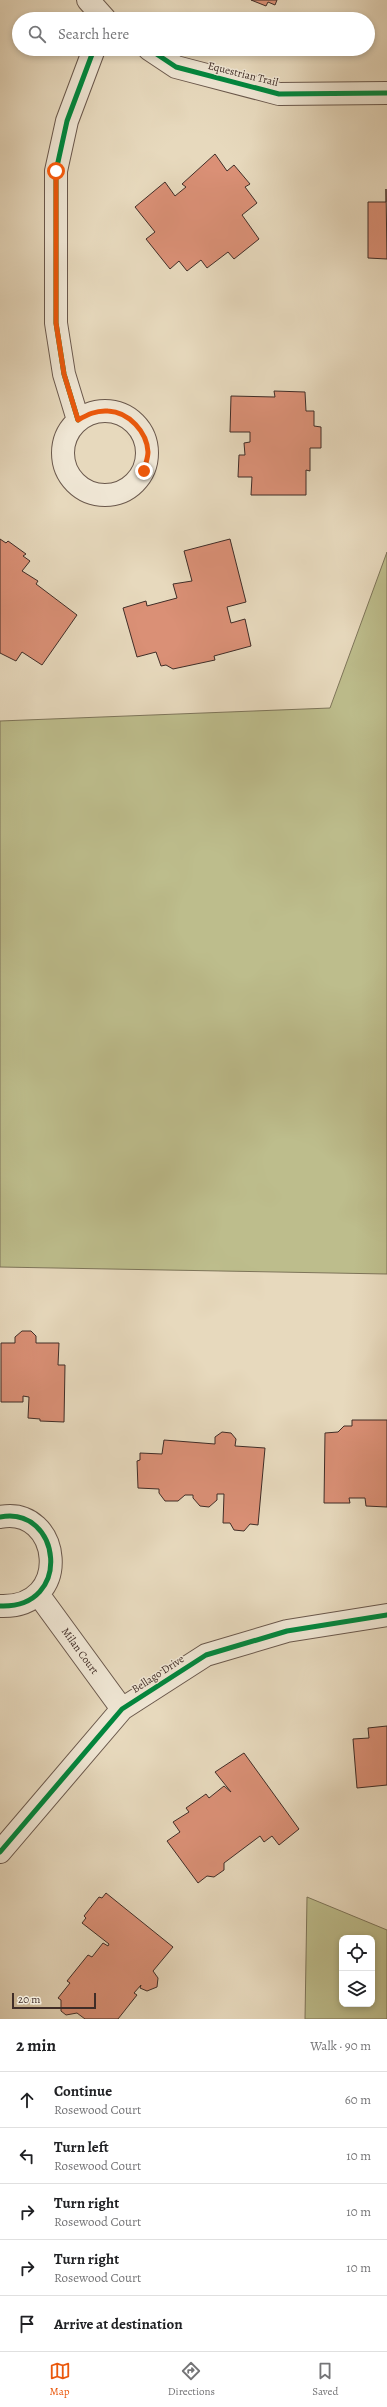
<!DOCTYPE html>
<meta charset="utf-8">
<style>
:root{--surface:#fff;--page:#f2f2f2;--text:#202124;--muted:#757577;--line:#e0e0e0;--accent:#ea580c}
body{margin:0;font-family:Alegreya,serif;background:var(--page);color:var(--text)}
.controls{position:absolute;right:12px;bottom:12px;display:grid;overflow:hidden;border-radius:8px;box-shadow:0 2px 6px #0003}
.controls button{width:36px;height:36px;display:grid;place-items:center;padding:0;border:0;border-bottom:1px solid var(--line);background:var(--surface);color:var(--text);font:20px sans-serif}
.scale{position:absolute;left:12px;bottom:10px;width:84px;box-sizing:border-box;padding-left:4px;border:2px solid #402d27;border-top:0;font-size:11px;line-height:14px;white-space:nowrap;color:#402d27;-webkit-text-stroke:3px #efe6d4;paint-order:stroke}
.stop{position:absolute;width:12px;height:12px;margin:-9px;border:3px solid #ea580c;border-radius:50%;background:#fff}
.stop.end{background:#ea580c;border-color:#fff;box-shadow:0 1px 4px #0008}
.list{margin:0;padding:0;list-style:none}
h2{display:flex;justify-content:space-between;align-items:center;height:52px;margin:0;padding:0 16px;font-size:17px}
h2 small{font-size:13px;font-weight:400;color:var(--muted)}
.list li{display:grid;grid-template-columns:26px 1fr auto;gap:12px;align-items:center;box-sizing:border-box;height:56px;padding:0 16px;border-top:1px solid var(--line)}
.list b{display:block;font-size:15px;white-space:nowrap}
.list p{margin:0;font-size:13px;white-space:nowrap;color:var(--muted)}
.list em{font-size:13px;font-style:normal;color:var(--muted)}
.icon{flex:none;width:22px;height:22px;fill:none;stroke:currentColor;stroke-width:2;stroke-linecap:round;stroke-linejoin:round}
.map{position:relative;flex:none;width:387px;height:2019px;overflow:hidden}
.search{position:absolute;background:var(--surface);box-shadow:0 2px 6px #0003;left:12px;right:12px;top:12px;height:44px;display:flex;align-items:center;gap:10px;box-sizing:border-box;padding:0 14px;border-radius:22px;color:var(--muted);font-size:15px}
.sheet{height:332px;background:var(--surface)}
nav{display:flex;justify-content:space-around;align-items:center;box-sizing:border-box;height:56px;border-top:1px solid var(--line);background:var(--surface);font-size:11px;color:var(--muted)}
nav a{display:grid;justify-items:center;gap:2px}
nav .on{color:var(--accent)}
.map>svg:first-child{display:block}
.green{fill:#bdbd8c;stroke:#7e755a;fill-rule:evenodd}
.building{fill:#da9076;stroke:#402d27}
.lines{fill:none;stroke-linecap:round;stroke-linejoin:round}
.minor-casing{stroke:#6a584c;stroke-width:24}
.minor{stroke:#efe6d4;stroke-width:22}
.cycleway-casing{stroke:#efe6d4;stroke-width:8}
.cycleway{stroke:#00873e;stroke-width:5}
.route{stroke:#ea580c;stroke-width:5}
.labels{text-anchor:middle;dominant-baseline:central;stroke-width:3;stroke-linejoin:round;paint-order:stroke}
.street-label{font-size:11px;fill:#402d27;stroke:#efe6d4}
</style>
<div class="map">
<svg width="387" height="2019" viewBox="0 0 387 2019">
<rect width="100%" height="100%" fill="#e7d9bd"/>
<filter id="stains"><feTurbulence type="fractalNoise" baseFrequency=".005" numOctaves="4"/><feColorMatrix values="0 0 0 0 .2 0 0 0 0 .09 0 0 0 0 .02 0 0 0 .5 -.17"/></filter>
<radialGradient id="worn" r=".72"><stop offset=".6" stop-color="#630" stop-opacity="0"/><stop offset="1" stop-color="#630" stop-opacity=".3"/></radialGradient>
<!-- green -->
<path class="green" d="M387,552V1274L0,1267V721L330,708Z
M307,1897L387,1930V2019H305ZM342,1938H372V2004H342Z"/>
<!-- building -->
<path class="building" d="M251,0H277L275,5L268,2L266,6Z
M215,154L227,171L234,165L250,184L245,187L257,203L242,215L259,239L234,259L228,252L207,268L201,260L187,271L179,261L170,269L146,239L155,232L135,207L165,182L175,196L186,187L182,184Z
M386,189L387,259L368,258V202H386Z
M274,391L305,392L306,411H314V426L321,427V448H310V471L306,470V495H251L252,477H238L239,455H245L244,443L250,442V432H230L231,396L275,397Z
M0,539L6,543L8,541L26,554L23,556L30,561L22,571L38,581L36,584L77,615L42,665L22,652L16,661L0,653Z
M230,539L246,602L227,607L231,623L245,619L251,646L214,656L215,660L173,669L166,665L161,666L156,652L137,657L123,608L146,601L147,606L177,598L173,584L192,581L184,551Z
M22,1331H31L36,1336V1343H59L58,1365H65L64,1422L40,1421V1419L28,1418L29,1397L23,1396V1402H1V1343H15V1337Z
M352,1420H387V1507L366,1506L365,1498H349L350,1503H324L325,1433L338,1432L344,1426H352Z
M222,1432L231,1433L236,1439L235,1446L265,1448L258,1525L250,1524L244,1531L234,1530L230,1523H223L224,1494H217V1500L209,1507L200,1506L193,1498V1495H185L178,1501H165L159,1493V1489L138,1488L137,1461L140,1460V1453L162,1454L164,1440L215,1444V1437Z
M387,1726V1785L357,1788L353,1739L369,1738L368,1728Z
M244,1753L299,1829L279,1845L272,1836L264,1842L260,1836L224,1863V1870L214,1877L207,1876L198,1883L167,1841L180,1832L173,1822L189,1812L186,1808L206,1794L209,1798L224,1786L231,1792L215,1772Z
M106,1893L173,1947L153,1971L158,1978L157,1987L147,1991L140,1988L141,1985L134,1993L137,1995L118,2019H85L77,2013L66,2015L61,2011V2000L58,1998L70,1983L67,1981L88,1955L92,1957L103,1943L108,1946L109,1944L82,1923L86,1918L84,1916L99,1897L102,1898Z"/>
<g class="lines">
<!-- minor casing -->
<g class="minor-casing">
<path id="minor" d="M88,0L105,19
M149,49L176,67L279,94L387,93
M63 453a42 42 0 1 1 84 0a42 42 0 1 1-84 0Z
M78,420L64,374L56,323V171L67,121L94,49
M0,1517C61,1505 74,1609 0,1606
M38,1594L122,1709
M0,1852L122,1709L206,1655L287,1631L387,1615"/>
</g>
<!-- minor -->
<use href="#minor" class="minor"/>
<!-- cycleway casing -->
<g class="cycleway-casing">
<path id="cycleway" d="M149,49L176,67L279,94L387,93
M78,420L64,374L56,323V171L67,121L94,49
M0,1517C61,1505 74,1609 0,1606
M0,1852L122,1709L206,1655L287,1631L387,1615"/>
</g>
<!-- cycleway -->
<use href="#cycleway" class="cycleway"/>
</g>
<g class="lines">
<!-- route -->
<path class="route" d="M56,171V323L64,374L78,420C87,415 96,410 108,411C129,412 147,432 148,452C148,458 145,465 144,471"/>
</g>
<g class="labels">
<!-- street labels -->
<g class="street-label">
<text transform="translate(243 74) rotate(14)">Equestrian Trail</text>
<text transform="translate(80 1651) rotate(54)">Milan Court</text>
<text transform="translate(158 1674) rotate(-33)">Bellago Drive</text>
</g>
</g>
<rect width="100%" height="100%" filter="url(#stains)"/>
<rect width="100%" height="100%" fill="url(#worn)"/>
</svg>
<div class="controls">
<button><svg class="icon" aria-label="locate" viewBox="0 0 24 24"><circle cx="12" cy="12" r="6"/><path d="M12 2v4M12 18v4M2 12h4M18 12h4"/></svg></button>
<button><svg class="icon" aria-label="layers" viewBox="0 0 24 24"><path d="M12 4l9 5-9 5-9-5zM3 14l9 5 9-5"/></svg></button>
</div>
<div class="scale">20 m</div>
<div class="stop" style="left:56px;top:171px"></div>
<div class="stop end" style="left:144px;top:471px"></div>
<div class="search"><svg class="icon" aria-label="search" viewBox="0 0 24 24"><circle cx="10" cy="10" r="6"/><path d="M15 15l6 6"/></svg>Search here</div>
</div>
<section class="sheet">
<h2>2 min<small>Walk · 90 m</small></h2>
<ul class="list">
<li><svg class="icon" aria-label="ahead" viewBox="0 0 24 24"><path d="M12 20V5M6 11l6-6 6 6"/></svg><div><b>Continue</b><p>Rosewood Court</p></div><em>60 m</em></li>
<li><svg class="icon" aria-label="left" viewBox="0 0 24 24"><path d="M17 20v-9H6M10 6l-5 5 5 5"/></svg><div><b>Turn left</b><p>Rosewood Court</p></div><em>10 m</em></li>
<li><svg class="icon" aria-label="right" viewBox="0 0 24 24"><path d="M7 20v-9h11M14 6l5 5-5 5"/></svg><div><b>Turn right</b><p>Rosewood Court</p></div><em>10 m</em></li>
<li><svg class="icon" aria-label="right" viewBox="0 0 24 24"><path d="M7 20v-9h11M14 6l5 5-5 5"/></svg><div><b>Turn right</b><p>Rosewood Court</p></div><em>10 m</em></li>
<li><svg class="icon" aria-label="arrive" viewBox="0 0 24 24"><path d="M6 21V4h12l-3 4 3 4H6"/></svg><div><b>Arrive at destination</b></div></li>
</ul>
</section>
<nav>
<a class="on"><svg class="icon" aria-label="map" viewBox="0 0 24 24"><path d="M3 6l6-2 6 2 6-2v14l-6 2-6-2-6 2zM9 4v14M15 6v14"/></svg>Map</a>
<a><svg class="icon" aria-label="directions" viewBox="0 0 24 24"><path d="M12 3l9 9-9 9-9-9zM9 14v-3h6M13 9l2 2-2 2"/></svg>Directions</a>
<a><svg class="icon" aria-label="saved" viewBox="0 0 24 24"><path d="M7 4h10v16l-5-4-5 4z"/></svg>Saved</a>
</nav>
